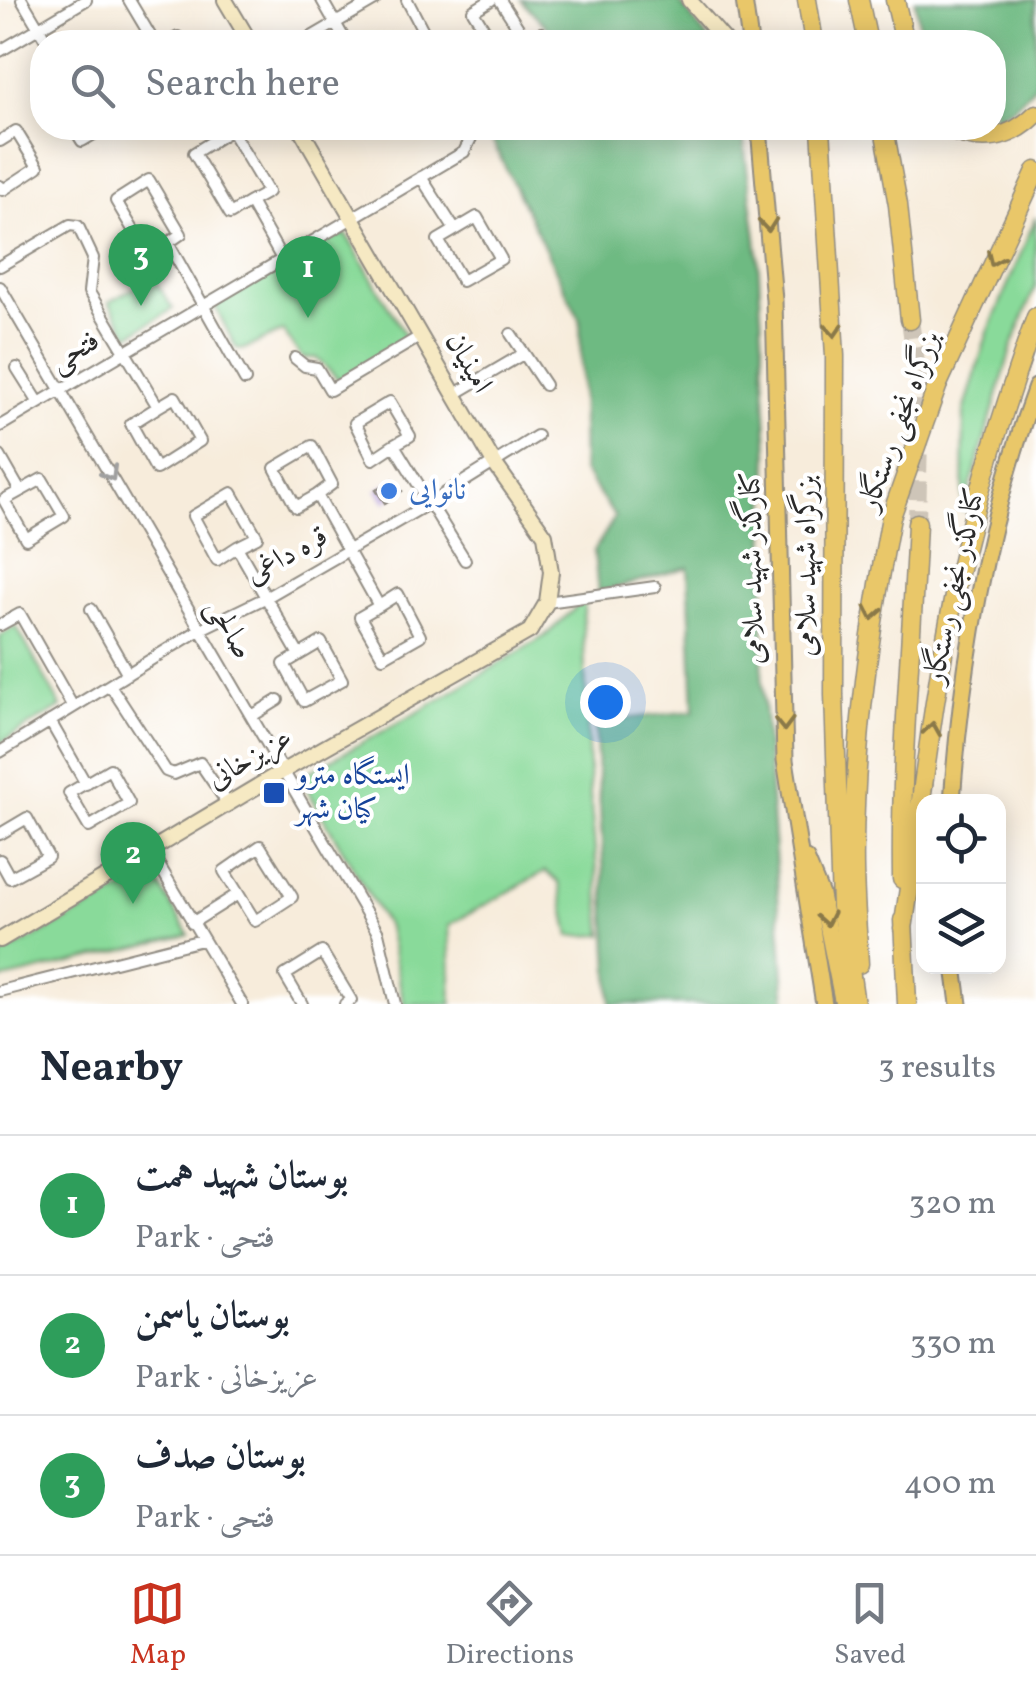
<!DOCTYPE html>
<meta charset="utf-8">
<style>
:root{--surface:#fff;--page:#f2f2f3;--text:#1f2937;--muted:#747a83;--line:#e0e1e3;--accent:#c8321e}
body{margin:0;font-family:Vollkorn,Amiri,serif;background:var(--page);color:var(--text)}
.controls{position:absolute;right:30px;bottom:30px;display:grid;overflow:hidden;border-radius:20px;box-shadow:0 5px 25px #0003}
.controls button{width:90px;height:90px;display:grid;place-items:center;padding:0;border:0;border-bottom:2px solid var(--line);background:var(--surface);color:var(--text);font:50px sans-serif}
.you{position:absolute;left:605px;top:702px;width:35px;height:35px;margin:-25px;border:8px solid #fff;border-radius:50%;background:#1a73e8;box-shadow:0 0 0 15px #1a73e833}
.badge{display:grid;place-items:center;width:65px;height:65px;border-radius:50%;background:var(--accent);color:#fff;font-size:32px;font-weight:700}
.pin{position:absolute;translate:-50% -82px;filter:drop-shadow(0 2px 5px #0008)}
.pin::after{content:'';position:absolute;top:52px;width:35px;height:30px;background:inherit;clip-path:polygon(0 0,100% 0,50% 100%)}
.list{margin:0;padding:0;list-style:none}
h2{display:flex;justify-content:space-between;align-items:center;height:130px;margin:0;padding:0 40px;font-size:42px}
h2 small{font-size:32px;font-weight:400;color:var(--muted)}
.list li{display:grid;grid-template-columns:65px 1fr auto;gap:30px;align-items:center;box-sizing:border-box;height:140px;padding:0 40px;border-top:2px solid var(--line)}
.list b{display:block;font-size:38px;white-space:nowrap}
.list p{margin:0;font-size:32px;white-space:nowrap;color:var(--muted)}
.list em{font-size:32px;font-style:normal;color:var(--muted)}
.icon{flex:none;width:55px;height:55px;fill:none;stroke:currentColor;stroke-width:2;stroke-linecap:round;stroke-linejoin:round}
.map{position:relative;flex:none;width:1036px;height:1004px;overflow:hidden}
.search{position:absolute;background:var(--surface);box-shadow:0 5px 25px #0003;left:30px;right:30px;top:30px;height:110px;display:flex;align-items:center;gap:25px;box-sizing:border-box;padding:0 35px;border-radius:40px;color:var(--muted);font-size:38px}
.sheet{height:550px;background:var(--surface)}
nav{display:flex;justify-content:space-around;align-items:center;box-sizing:border-box;height:140px;border-top:2px solid var(--line);background:var(--surface);font-size:28px;color:var(--muted)}
nav a{display:grid;justify-items:center;gap:5px}
nav .on{color:var(--accent)}
.map>svg:first-child{display:block}
.green{fill:#89da9a;stroke:#5a8262;stroke-width:2.5}
.forest{fill:#6eba82;stroke:#4c7256;stroke-width:2.5}
.building{fill:#b49bd8}
.lines{fill:none;stroke-linecap:round;stroke-linejoin:round}
.highway-tunnel{stroke:#cec5b8;stroke-width:18;stroke-dasharray:18 9;stroke-linecap:butt}
.street-casing{stroke:#918c83;stroke-width:14}
.secondary-casing{stroke:#918c83;stroke-width:18}
.primary-casing{stroke:#918c83;stroke-width:19}
.highway-casing{stroke:#918c83;stroke-width:21}
.street{stroke:#fff;stroke-width:10}
.secondary{stroke:#f6e9c3;stroke-width:14}
.primary{stroke:#e9c769;stroke-width:15}
.highway{stroke:#e9c769;stroke-width:18}
.highway-bridge-casing{stroke:#918c83;stroke-width:21;stroke-linecap:butt}
.highway-bridge{stroke:#e9c769;stroke-width:18}
.oneway{stroke:#8a794a}
.oneway2{stroke:#a0a0a0}
.shop-dot{fill:#3f7fe0;stroke:#fff;stroke-width:4}
.transit-dot{fill:#1a4fb4;stroke:#fff;stroke-width:4}
.labels{text-anchor:middle;dominant-baseline:central;stroke-width:8;stroke-linejoin:round;paint-order:stroke}
.street-label{font-size:30px;fill:#2b2b2b;stroke:#fff}
.shop-label{font-size:30px;fill:#366cbe;stroke:#fff;text-anchor:start}
.transit-label{font-size:30px;fill:#164399;stroke:#fff;text-anchor:start}
</style>
<div class="map">
<svg width="1036" height="1004" viewBox="0 0 1036 1004">
<rect width="100%" height="100%" fill="#fff"/>
<filter id="ink" filterUnits="userSpaceOnUse"><feTurbulence type="fractalNoise" baseFrequency=".01" numOctaves="2"/><feDisplacementMap in="SourceGraphic" scale="20" xChannelSelector="R" yChannelSelector="G"/><feConvolveMatrix kernelMatrix="1 2 1 2 8 2 1 2 1" color-interpolation-filters="sRGB"/></filter>
<filter id="wash" filterUnits="userSpaceOnUse"><feTurbulence type="fractalNoise" baseFrequency=".0048" numOctaves="4" result="noise"/><feDisplacementMap in="SourceGraphic" scale="40" xChannelSelector="R" yChannelSelector="G"/><feGaussianBlur stdDeviation="2.25" result="paint"/><feColorMatrix in="noise" values="0 0 0 0 0 0 0 0 0 0 0 0 0 0 0 0 0 1.4 0 .05"/><feComposite in="paint" operator="in"/></filter>
<g filter="url(#wash)">
<rect width="100%" height="100%" fill="#f7ecdb"/>
<!-- green -->
<path class="green" d="M1036,217V284L1011,349L963,512L964,412L987,335Z
M346,234L408,340L340,381L316,358H302L283,331L242,350L236,348L214,304L317,243Z
M153,277L173,309L129,335L109,302Z
M585,599L583,623L590,795L603,935L570,936L559,883L546,871L449,925L452,1004H404L388,928L300,777L427,707L545,636Z
M16,626L61,707L0,743V636Z
M153,874L189,935L0,980V956Z"/>
<!-- forest -->
<path class="forest" d="M521,0H678L710,42H561Z
M915,0H1036V85L1014,107L994,117V42H922Z
M505,128H742L758,254L768,455L762,675L786,1004H611L595,722L694,711L688,567L598,593L594,551L615,517L583,471L580,320L492,140Z"/>
<g id="blocks">
<!-- building -->
<path class="building" d="M393,479L402,491L385,503L376,490Z"/>
</g>
</g>
<g filter="url(#ink)">
<use href="#blocks" fill-opacity="0" stroke="#918c83" stroke-width="2.5"/>
<g class="lines">
<!-- highway-tunnel -->
<path class="highway-tunnel" d="M910,320L920,392L917,523"/>
<!-- street casing -->
<g class="street-casing">
<path id="street" d="M22,0L47,42
M129,0L154,42
M322,0L346,42
M407,0L429,42
M491,0L473,11L492,42
M500,0L524,37L515,42
M524,37L541,33L546,42
M169,42L178,37L181,42
M303,42L375,0
M0,51L86,0
M74,128L82,141L104,128
M371,128H374
M0,141L16,131L38,167L3,190L0,186
M421,177L455,230L438,240L462,281L501,259L477,217L455,230
M250,202L268,192L231,130L194,153L230,214L250,202L282,259
M168,243L181,234L149,180L116,201L148,255L168,243L245,380
M0,266L70,225L78,226L93,258L89,292L158,407L131,424L156,469L200,441L175,397L158,407
M0,287L378,933L395,1004
M511,334L545,385
M295,358L305,366L317,368L330,390L421,336
M17,368L39,403
M455,394L523,354
M0,426L464,152L471,138L472,128
M394,445L410,436L390,402L355,423L373,459L394,445L465,560
M0,456L20,491
M42,479L64,516L26,539L4,500Z
M317,495L332,484L312,446L275,468L296,507L317,495L379,606L360,617L383,657L420,636L398,594L379,606
M237,547L257,537L232,493L193,516L217,560L237,547L299,655L284,664L304,701L342,680L321,642L299,655
M547,602L655,587
M91,609L128,674
M0,625L20,614L73,707
M110,685L166,771L174,774L200,763L228,804
M252,716L278,700
M50,721L86,784
M0,752L201,629L267,597L428,504L537,436
M110,769L129,803L89,827L69,793Z
M0,834L27,818L48,857L10,878L0,860
M260,846L292,897L255,921L224,871Z
M150,850L242,1004
M192,923L238,894
M0,991L202,940
M302,1004L285,975L322,952L351,1000L345,1004"/>
</g>
<!-- secondary casing -->
<g class="secondary-casing">
<path id="secondary" d="M225,0L250,42
M689,0L726,42
M0,940L283,771L530,631L547,602L551,572L545,535L494,463L300,128"/>
</g>
<!-- primary casing -->
<g class="primary-casing">
<path id="primary" d="M744,0L750,42
M759,128L774,300L785,760L824,1004
M952,802C962,659 986,521 1036,387
M806,859L821,895L843,1004
M954,966L959,1004"/>
</g>
<!-- highway casing -->
<g class="highway-casing">
<path id="highway" d="M807,0L814,42
M859,0L868,42
M895,0L905,42
M821,128L835,356L834,695L841,906L855,1004
M884,128L898,205L910,320
M946,128C980,144 1009,141 1036,114
M938,384L1036,171
M902,879C900,760 912,642 917,523
M903,920L907,1004
M903,929C920,818 931,706 954,596C974,501 1003,409 1036,317
M859,964C857,925 853,886 854,847C855,735 870,627 891,517"/>
</g>
<!-- street -->
<use href="#street" class="street"/>
<!-- secondary -->
<use href="#secondary" class="secondary"/>
<!-- primary -->
<use href="#primary" class="primary"/>
<!-- highway -->
<use href="#highway" class="highway"/>
<!-- highway-bridge casing -->
<g class="highway-bridge-casing">
<path id="highway-bridge" d="M891,517L938,384"/>
</g>
<!-- highway-bridge -->
<use href="#highway-bridge" class="highway-bridge"/>
</g>
<!-- one-way arrows -->
<defs><path id="oneway-chevron" d="M-2-3.5L2.5 0L-2 3.5" fill="none" stroke-width="1.6" stroke-linecap="round" stroke-linejoin="round" transform="scale(2.5)"/></defs>
<g class="oneway">
<use href="#oneway-chevron" transform="translate(768 225) rotate(85)"/>
<use href="#oneway-chevron" transform="translate(994 259) rotate(114)"/>
<use href="#oneway-chevron" transform="translate(834 330) rotate(87)"/>
<use href="#oneway-chevron" transform="translate(873 613) rotate(101)"/>
<use href="#oneway-chevron" transform="translate(784 724) rotate(89)"/>
<use href="#oneway-chevron" transform="translate(932 729) rotate(-82)"/>
<use href="#oneway-chevron" transform="translate(826 919) rotate(79)"/>
</g>
<use class="oneway2" href="#oneway-chevron" transform="translate(110 474) rotate(60)"/>
</g>
<!-- markers -->
<circle class="shop-dot" cx="389" cy="491" r="10"/>
<rect class="transit-dot" x="262" y="781" width="24" height="24" rx="5"/>
<g class="labels">
<!-- street labels -->
<g class="street-label">
<text transform="translate(75 352) rotate(-31)">فتحی</text>
<text transform="translate(468 363) rotate(60)">امینیان</text>
<text transform="translate(900 421) rotate(-70)">بزرگراه نجفی رستگار</text>
<text transform="translate(287 556) rotate(-29)">قره داغی</text>
<text transform="translate(807 566) rotate(-90)">بزرگراه شهید سلامی</text>
<text transform="translate(753 568) rotate(-91)">کنارگذر شهید سلامی</text>
<text transform="translate(955 586) rotate(-78)">کنارگذر نجفی رستگار</text>
<text transform="translate(229 629) rotate(60)">صالحی</text>
<text transform="translate(250 759) rotate(-30)">عزیزخانی</text>
</g>
<!-- shop labels -->
<g class="shop-label">
<text x="409" y="491">نانوایی</text>
</g>
<!-- transit labels -->
<g class="transit-label">
<text x="296" y="776">ایستگاه مترو<tspan x="296" dy="34">کیان شهر</tspan></text>
</g>
</g>
</svg>
<div class="controls">
<button><svg class="icon" aria-label="locate" viewBox="0 0 24 24"><circle cx="12" cy="12" r="6"/><path d="M12 2v4M12 18v4M2 12h4M18 12h4"/></svg></button>
<button><svg class="icon" aria-label="layers" viewBox="0 0 24 24"><path d="M12 4l9 5-9 5-9-5zM3 14l9 5 9-5"/></svg></button>
</div>
<div class="you"></div>
<div class="pin badge" style="left:308px;top:318px;background:#2e9e5b">1</div>
<div class="pin badge" style="left:133px;top:904px;background:#2e9e5b">2</div>
<div class="pin badge" style="left:141px;top:306px;background:#2e9e5b">3</div>
<div class="search"><svg class="icon" aria-label="search" viewBox="0 0 24 24"><circle cx="10" cy="10" r="6"/><path d="M15 15l6 6"/></svg>Search here</div>
</div>
<section class="sheet">
<h2>Nearby<small>3 results</small></h2>
<ul class="list">
<li><span class="badge" style="background:#2e9e5b">1</span><div><b>بوستان شهید همت</b><p>Park · فتحی</p></div><em>320 m</em></li>
<li><span class="badge" style="background:#2e9e5b">2</span><div><b>بوستان یاسمن</b><p>Park · عزیزخانی</p></div><em>330 m</em></li>
<li><span class="badge" style="background:#2e9e5b">3</span><div><b>بوستان صدف</b><p>Park · فتحی</p></div><em>400 m</em></li>
</ul>
</section>
<nav>
<a class="on"><svg class="icon" aria-label="map" viewBox="0 0 24 24"><path d="M3 6l6-2 6 2 6-2v14l-6 2-6-2-6 2zM9 4v14M15 6v14"/></svg>Map</a>
<a><svg class="icon" aria-label="directions" viewBox="0 0 24 24"><path d="M12 3l9 9-9 9-9-9zM9 14v-3h6M13 9l2 2-2 2"/></svg>Directions</a>
<a><svg class="icon" aria-label="saved" viewBox="0 0 24 24"><path d="M7 4h10v16l-5-4-5 4z"/></svg>Saved</a>
</nav>
